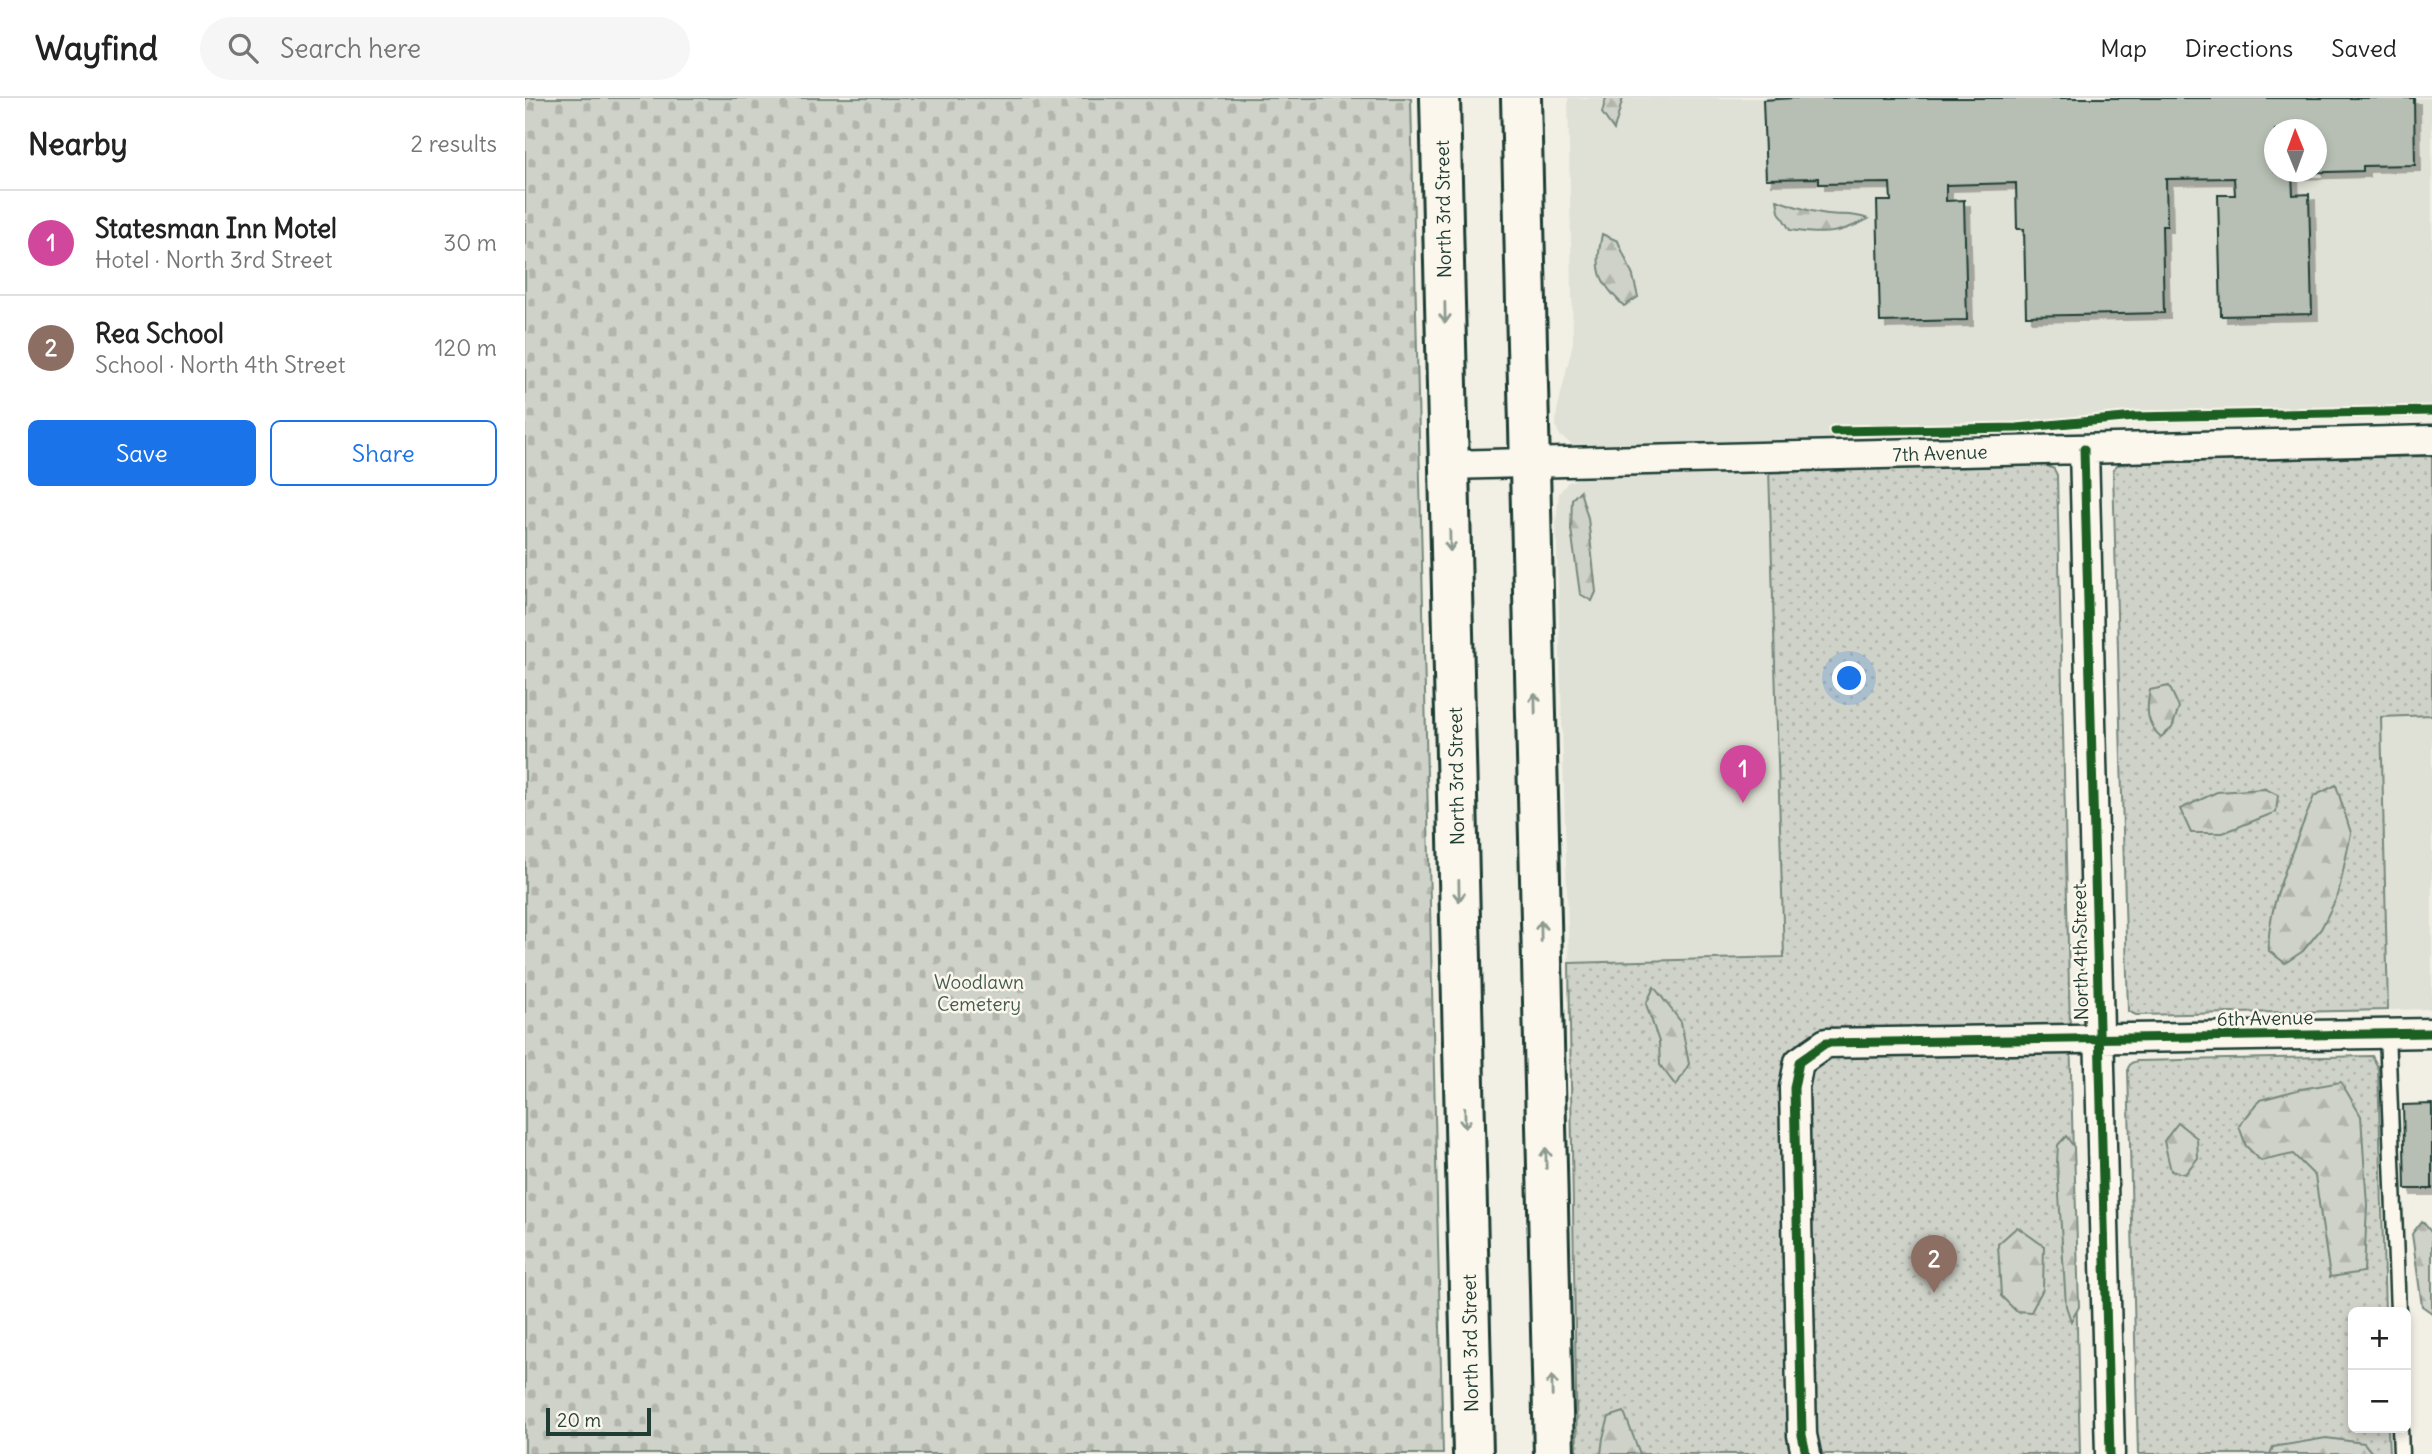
<!DOCTYPE html>
<meta charset="utf-8">
<style>
:root{--surface:#fff;--page:#f6f6f6;--text:#222;--muted:#767676;--line:#e0e0e0;--accent:#1a73e8}
body{margin:0;font-family:Delius,sans-serif;background:var(--page);color:var(--text)}
.controls{position:absolute;right:21px;bottom:21px;display:grid;overflow:hidden;border-radius:10px;box-shadow:0 4px 10px #0003}
.controls button{width:63px;height:63px;display:grid;place-items:center;padding:0;border:0;border-bottom:2px solid var(--line);background:var(--surface);color:var(--text);font:35px sans-serif}
.compass{position:absolute;left:1739px;top:21px;width:63px;height:63px;border-radius:50%;background:var(--surface);box-shadow:0 4px 10px #0003;rotate:359deg}
.scale{position:absolute;left:21px;bottom:18px;width:105px;box-sizing:border-box;padding-left:7px;border:4px solid #1f3d34;border-top:0;font-size:19px;line-height:24px;white-space:nowrap;color:#1f3d34;-webkit-text-stroke:5px #fbf7ec;paint-order:stroke}
.you{position:absolute;left:1325px;top:581px;width:24px;height:24px;margin:-18px;border:5px solid #fff;border-radius:50%;background:#1a73e8;box-shadow:0 0 0 10px #1a73e833}
.badge{display:grid;place-items:center;width:46px;height:46px;border-radius:50%;background:var(--accent);color:#fff;font-size:23px;font-weight:700}
.pin{position:absolute;translate:-50% -58px;filter:drop-shadow(0 2px 4px #0008)}
.pin::after{content:'';position:absolute;top:37px;width:24px;height:21px;background:inherit;clip-path:polygon(0 0,100% 0,50% 100%)}
.list{margin:0;padding:0;list-style:none}
h2{display:flex;justify-content:space-between;align-items:center;height:91px;margin:0;padding:0 28px;font-size:30px}
h2 small{font-size:23px;font-weight:400;color:var(--muted)}
.list li{display:grid;grid-template-columns:46px 1fr auto;gap:21px;align-items:center;box-sizing:border-box;height:105px;padding:0 28px;border-top:2px solid var(--line)}
.list b{display:block;font-size:26px;white-space:nowrap}
.list p{margin:0;font-size:23px;white-space:nowrap;color:var(--muted)}
.list em{font-size:23px;font-style:normal;color:var(--muted)}
.actions{display:flex;gap:14px;padding:21px 28px}
.actions a{flex:1;padding:16px 0;border:2px solid var(--accent);border-radius:10px;text-align:center;font-size:24px;color:var(--accent)}
.actions .main{background:var(--accent);color:#fff}
.icon{flex:none;width:38px;height:38px;fill:none;stroke:currentColor;stroke-width:2;stroke-linecap:round;stroke-linejoin:round}
.map{position:relative;flex:none;width:1907px;height:1356px;overflow:hidden}
header{display:flex;align-items:center;gap:42px;box-sizing:border-box;height:98px;padding:0 35px;background:var(--surface);border-bottom:2px solid var(--line)}
header strong{font-size:33px}
nav{display:flex;gap:38px;margin-inline-start:auto;font-size:24px}
.search{width:490px;height:63px;background:var(--page);display:flex;align-items:center;gap:18px;box-sizing:border-box;padding:0 24px;border-radius:38px;color:var(--muted);font-size:26px}
main{display:flex}
aside{flex:1;background:var(--surface)}
.map>svg:first-child{display:block}
.built{fill:#e0e1d6;fill-rule:evenodd}
.grass{fill:url(#grass-dots);stroke:#77887e;stroke-width:2}
.forest{fill:url(#forest-firs);stroke:#77887e;stroke-width:2}
.cemetery{fill:url(#cemetery-stones);stroke:#77887e;stroke-width:2}
.building{fill:#b7beb3;stroke:#1f3d34;stroke-width:2;fill-rule:evenodd;filter:url(#shadow)}
.lines{fill:none;stroke-linecap:round;stroke-linejoin:round}
.service-casing{stroke:#1f3d34;stroke-width:19}
.minor-casing{stroke:#1f3d34;stroke-width:33}
.trunk-casing{stroke:#1f3d34;stroke-width:44}
.service{stroke:#fbf7ec;stroke-width:14}
.minor{stroke:#fbf7ec;stroke-width:28}
.trunk{stroke:#fbf7ec;stroke-width:38}
.cycleway-casing{stroke:#fbf7ec;stroke-width:13}
.cycleway{stroke:#1b5e20;stroke-width:9}
.oneway{stroke:#8d9a90}
.labels{text-anchor:middle;dominant-baseline:central;stroke-width:5;stroke-linejoin:round;paint-order:stroke}
.street-label{font-size:19px;fill:#1f3d34;stroke:#fbf7ec}
.park-label{font-size:19px;fill:#425b52;stroke:#fbf7ec}
</style>
<header>
<strong>Wayfind</strong>
<div class="search"><svg class="icon" aria-label="search" viewBox="0 0 24 24"><circle cx="10" cy="10" r="6"/><path d="M15 15l6 6"/></svg>Search here</div>
<nav><a>Map</a><a>Directions</a><a>Saved</a></nav>
</header>
<main>
<aside>
<h2>Nearby<small>2 results</small></h2>
<ul class="list">
<li><span class="badge" style="background:#d1479c">1</span><div><b>Statesman Inn Motel</b><p>Hotel · North 3rd Street</p></div><em>30 m</em></li>
<li><span class="badge" style="background:#8d6e63">2</span><div><b>Rea School</b><p>School · North 4th Street</p></div><em>120 m</em></li>
</ul>
<div class="actions"><a class="main">Save</a><a>Share</a></div>
</aside>
<div class="map">
<svg width="1907" height="1356" viewBox="0 0 1907 1356">
<defs>
<pattern id="grass-dots" width="8" height="8" patternUnits="userSpaceOnUse" patternTransform="scale(1.75)"><rect width="8" height="8" fill="#cfd2c8"/><path d="M2 2h.1M6 6h.1" fill="none" stroke="#b1b5ac" stroke-width="1.8" stroke-linecap="round"/></pattern>
<pattern id="forest-firs" width="22" height="20" patternUnits="userSpaceOnUse" patternTransform="scale(1.75)"><rect width="22" height="20" fill="#cfd2c8"/><path d="M5 1l3.5 6h-7zM16 11l3.5 6h-7z" fill="#b1b5ac"/></pattern>
<pattern id="cemetery-stones" width="16" height="16" patternUnits="userSpaceOnUse" patternTransform="scale(1.75)"><rect width="16" height="16" fill="#cfd2c8"/><path d="M2 7V4a2 2 0 0 1 4 0v3zM10 15v-3a2 2 0 0 1 4 0v3z" fill="#b1b5ac"/></pattern>
<filter id="shadow"><feDropShadow dx="6" dy="6" stdDeviation="0" flood-color="#0004"/></filter>
</defs>
<rect width="100%" height="100%" fill="#f2f0e5"/>
<filter id="ink" filterUnits="userSpaceOnUse"><feTurbulence type="fractalNoise" baseFrequency=".0143" numOctaves="2"/><feDisplacementMap in="SourceGraphic" scale="14" xChannelSelector="R" yChannelSelector="G"/><feConvolveMatrix kernelMatrix="1 2 1 2 8 2 1 2 1" color-interpolation-filters="sRGB"/></filter>
<g filter="url(#ink)">
<!-- built -->
<path class="built" d="M1043,0H1907V320L1610,326L1481,337L1048,347L1035,338L1031,329L1032,313L1048,244ZM1750,32H1792V74H1750Z
M1244,371L1259,860L1044,864L1031,424L1034,395L1043,384L1068,376Z
M1907,617V911L1863,912L1856,619Z"/>
<!-- grass -->
<path class="grass" d="M1907,358V617L1856,619L1863,912L1611,917L1603,913L1588,372L1592,367L1607,365Z
M1518,366L1529,371L1532,377L1555,1356H1052L1044,865L1259,859L1244,371Z
M1847,958L1853,969L1860,1214H1828V1330H1863L1864,1356H1613L1603,970L1606,965L1612,963Z"/>
<!-- forest -->
<path class="forest" d="M1081,0H1098L1089,32L1077,15Z
M1252,102C1268,108 1286,114 1303,116C1318,118 1328,115 1343,121C1313,137 1298,137 1265,132L1254,114Z
M1077,136L1093,143L1108,178L1113,199L1099,208C1072,182 1070,172 1077,136Z
M1055,393L1063,420L1071,494L1067,503L1055,496L1046,431L1047,401Z
M1644,588L1654,609L1647,630L1636,639C1621,626 1621,611 1625,592Z
M1811,687L1826,735L1813,797L1796,831L1778,853L1760,865L1744,853C1740,810 1773,740 1789,698Z
M1740,691L1753,697L1751,714L1698,735H1666L1655,711L1692,694Z
M1129,889L1156,924L1164,966L1151,988L1135,967L1134,944L1121,906Z
M1816,984L1836,1018L1842,1107L1839,1174L1805,1179L1790,1078L1768,1056L1736,1063L1721,1048L1714,1028L1735,1002L1776,991Z
M1653,1025L1672,1040L1673,1060L1660,1076L1646,1073L1639,1043Z
M1541,1038L1549,1049L1554,1209L1546,1223L1541,1208L1532,1065L1533,1047Z
M1897,1123L1907,1135V1215L1897,1208L1887,1136Z
M1492,1129L1519,1148L1518,1191L1506,1214L1491,1213L1476,1198L1473,1146Z
M1099,1314L1115,1356H1076L1078,1340L1084,1319Z
M1801,1340L1839,1345L1848,1356H1745L1748,1349Z"/>
<!-- cemetery -->
<path class="cemetery" d="M0,0H886L918,1356H0Z"/>
<!-- building -->
<path class="building" d="M1268,0H1889L1890,67L1838,68V73L1767,75L1768,97L1784,96L1787,216L1696,218L1693,97H1710L1709,80L1641,81L1642,128H1637L1639,215L1501,218L1499,131H1492L1491,85L1421,87V103L1439,102L1442,222L1355,224L1352,103H1366L1365,85L1294,86V80L1241,81L1238,2ZM1750,32H1792V74H1750Z
M1907,1006V1091H1880L1878,1007Z"/>
<g class="lines">
<!-- service casing -->
<g class="service-casing">
<path id="service" d="M1862,935L1873,1214
M1875,1330L1876,1356"/>
</g>
<!-- minor casing -->
<g class="minor-casing">
<path id="minor" d="M1559,351L1585,1356
M924,367L1907,342
M1281,1356L1277,1337L1269,990L1274,964L1301,945L1907,935"/>
</g>
<!-- trunk casing -->
<g class="trunk-casing">
<path id="trunk" d="M915,0L948,1356
M996,0L1029,1356"/>
</g>
<!-- service -->
<use href="#service" class="service"/>
<!-- minor -->
<use href="#minor" class="minor"/>
<!-- trunk -->
<use href="#trunk" class="trunk"/>
<!-- cycleway casing -->
<g class="cycleway-casing">
<path id="cycleway" d="M1309,333L1492,330L1610,319L1907,313
M1559,351L1585,1356
M1281,1356L1277,1337L1269,990L1274,964L1301,945L1907,935"/>
</g>
<!-- cycleway -->
<use href="#cycleway" class="cycleway"/>
</g>
<!-- one-way arrows -->
<defs><path id="oneway-shaft" d="M-6 0H5M1.5-3L5.5 0L1.5 3" fill="none" stroke-width="1.6" stroke-linecap="round" stroke-linejoin="round" transform="scale(1.75)"/></defs>
<g class="oneway">
<use href="#oneway-shaft" transform="translate(920 215) rotate(89)"/>
<use href="#oneway-shaft" transform="translate(925 443) rotate(89)"/>
<use href="#oneway-shaft" transform="translate(1010 605) rotate(-91)"/>
<use href="#oneway-shaft" transform="translate(934 793) rotate(89)"/>
<use href="#oneway-shaft" transform="translate(1016 833) rotate(-91)"/>
<use href="#oneway-shaft" transform="translate(940 1020) rotate(89)"/>
<use href="#oneway-shaft" transform="translate(1021 1060) rotate(-91)"/>
<use href="#oneway-shaft" transform="translate(1027 1288) rotate(-91)"/>
</g>
</g>
<g class="labels">
<!-- street labels -->
<g class="street-label">
<text transform="translate(918 111) rotate(-91)">North 3rd Street</text>
<text transform="translate(1415 355) rotate(-2)">7th Avenue</text>
<text transform="translate(931 678) rotate(-91)">North 3rd Street</text>
<text transform="translate(1555 854) rotate(-91)">North 4th Street</text>
<text transform="translate(1740 920) rotate(-1)">6th Avenue</text>
<text transform="translate(945 1245) rotate(-91)">North 3rd Street</text>
</g>
<!-- park labels -->
<g class="park-label">
<text x="454" y="884">Woodlawn<tspan x="454" dy="22">Cemetery</tspan></text>
</g>
</g>
</svg>
<div class="controls">
<button>+</button>
<button>−</button>
</div>
<svg class="compass" viewBox="-18 -18 36 36"><path d="M0-13l5 13h-10z" fill="#e53935"/><path d="M0 13l5-13h-10z" fill="#767676"/></svg>
<div class="scale">20 m</div>
<div class="you"></div>
<div class="pin badge" style="left:1218px;top:705px;background:#d1479c">1</div>
<div class="pin badge" style="left:1409px;top:1195px;background:#8d6e63">2</div>
</div>
</main>
